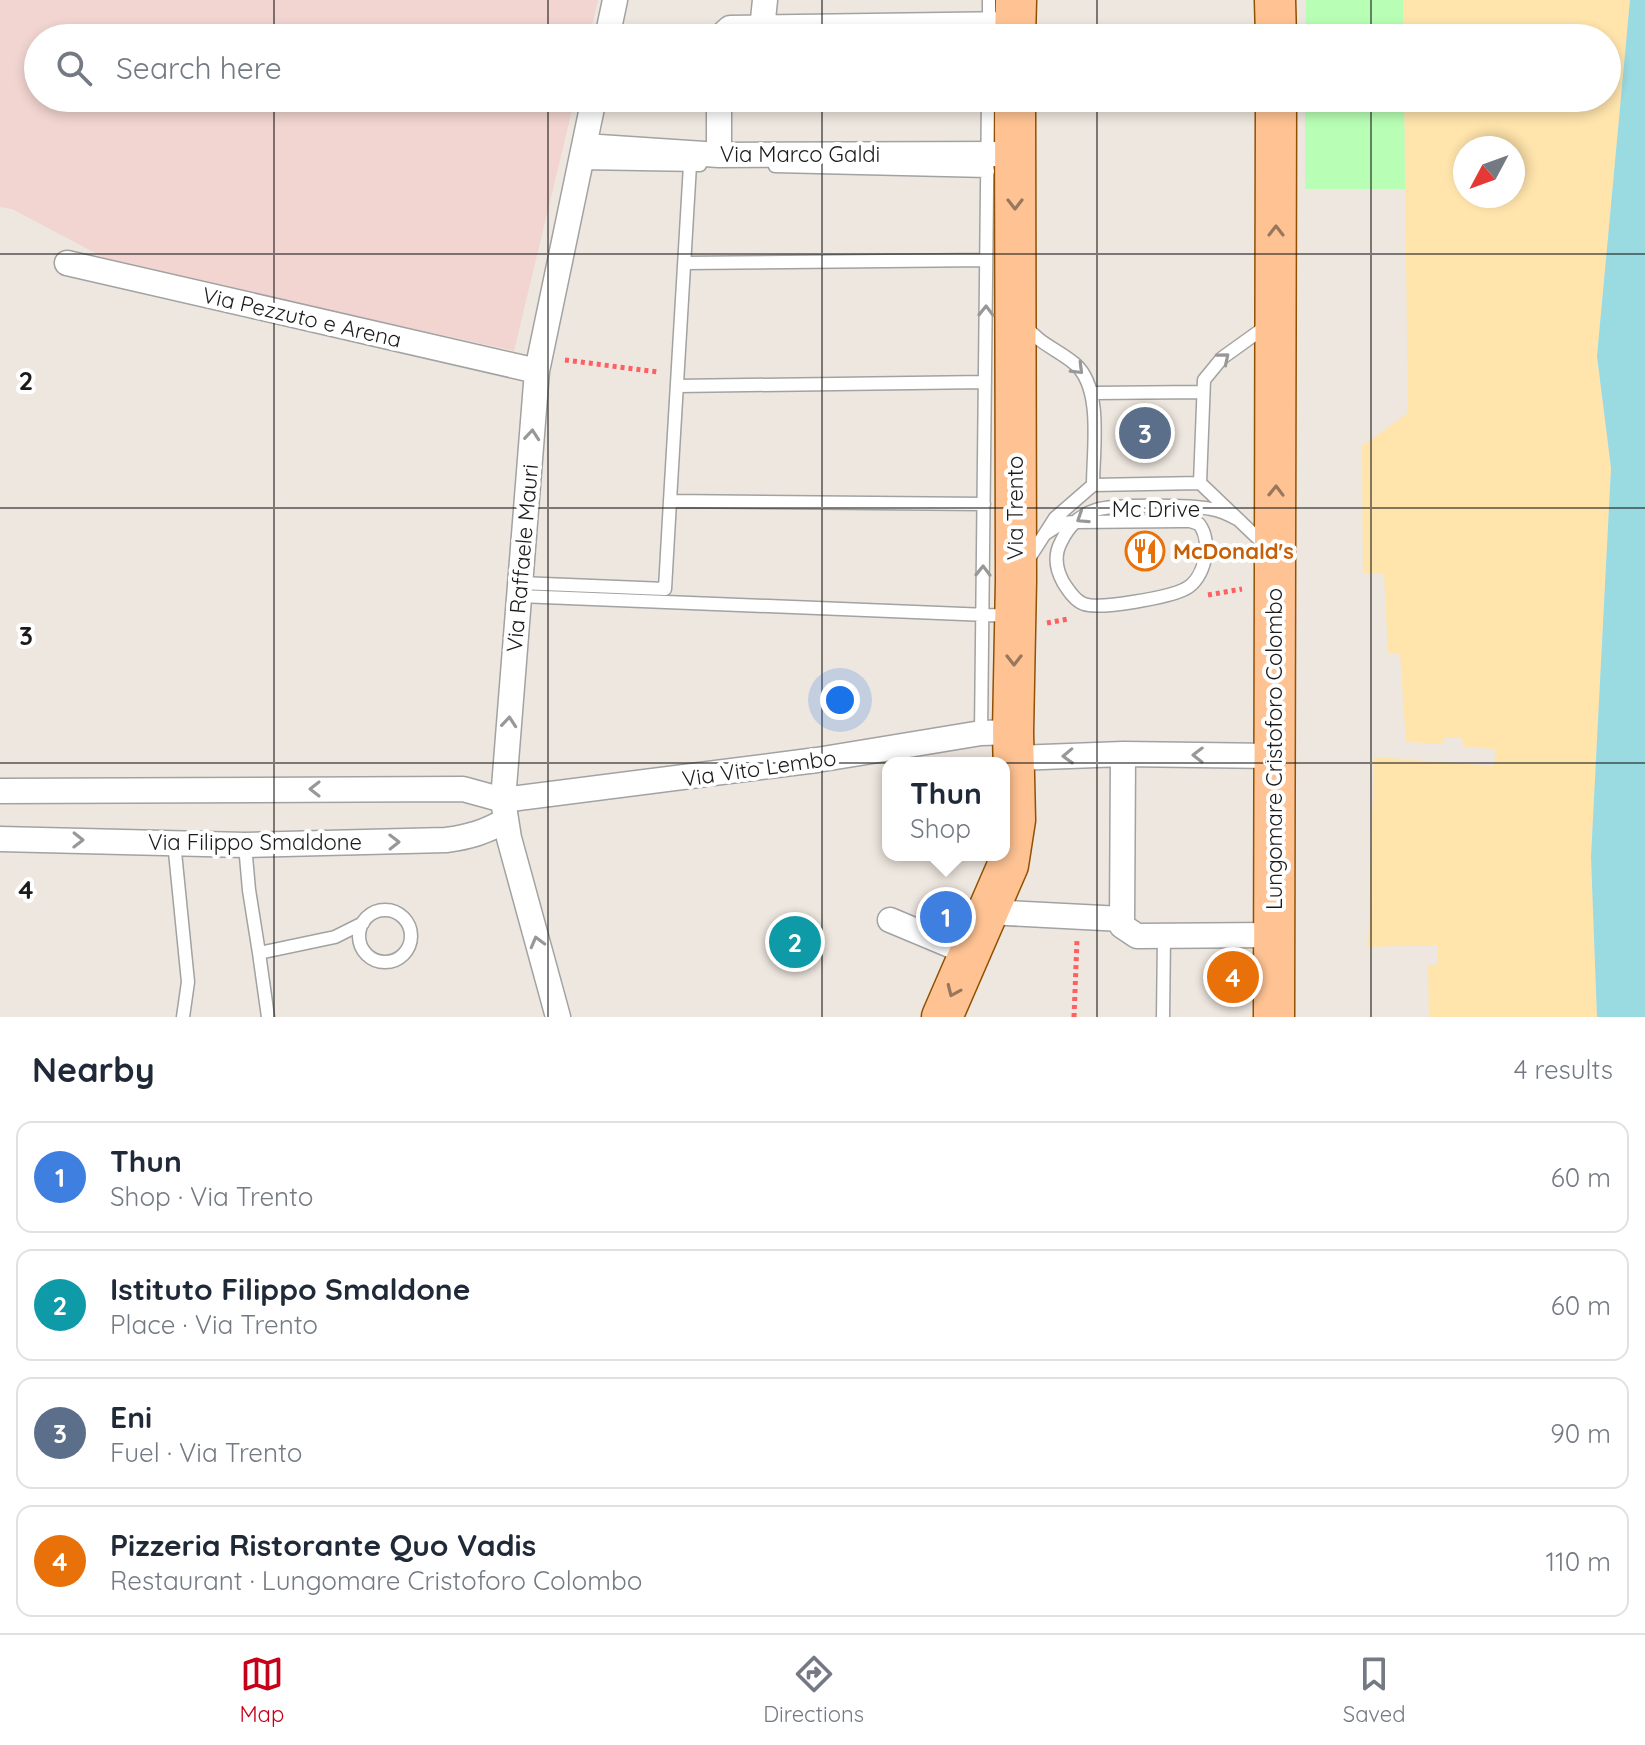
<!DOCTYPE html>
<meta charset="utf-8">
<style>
:root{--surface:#fff;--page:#f2f2f3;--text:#1f2937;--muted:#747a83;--line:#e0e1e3;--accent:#c60018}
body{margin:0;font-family:Quicksand,sans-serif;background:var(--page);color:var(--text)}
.compass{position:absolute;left:1453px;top:136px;width:72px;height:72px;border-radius:50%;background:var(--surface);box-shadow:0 4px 12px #0003;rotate:229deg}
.you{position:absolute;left:840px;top:700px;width:28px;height:28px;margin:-20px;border:6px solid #fff;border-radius:50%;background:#1a73e8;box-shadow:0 0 0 12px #1a73e833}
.badge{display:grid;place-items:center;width:52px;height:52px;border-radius:50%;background:var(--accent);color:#fff;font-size:26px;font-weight:700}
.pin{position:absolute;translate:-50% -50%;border:4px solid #fff;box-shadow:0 2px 8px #0006}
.popup{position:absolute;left:882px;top:757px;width:128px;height:104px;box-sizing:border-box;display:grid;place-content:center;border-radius:16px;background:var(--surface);filter:drop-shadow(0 2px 6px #0005);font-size:26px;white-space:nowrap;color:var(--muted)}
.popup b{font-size:30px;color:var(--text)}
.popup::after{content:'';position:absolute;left:50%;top:100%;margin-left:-16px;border:16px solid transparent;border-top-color:var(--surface)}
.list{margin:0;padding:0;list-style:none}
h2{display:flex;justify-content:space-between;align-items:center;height:104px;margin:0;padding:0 32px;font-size:34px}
h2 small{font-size:26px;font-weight:400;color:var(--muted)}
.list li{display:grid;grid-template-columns:52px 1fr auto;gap:24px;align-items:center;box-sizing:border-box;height:112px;margin:0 16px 16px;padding:0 16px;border:2px solid var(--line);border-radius:16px}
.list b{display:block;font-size:30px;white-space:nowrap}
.list p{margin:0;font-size:26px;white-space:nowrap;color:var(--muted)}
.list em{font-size:26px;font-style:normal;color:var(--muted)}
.icon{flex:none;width:44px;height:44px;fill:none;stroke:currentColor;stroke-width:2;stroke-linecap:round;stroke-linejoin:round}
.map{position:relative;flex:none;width:1645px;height:1017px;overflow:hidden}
.search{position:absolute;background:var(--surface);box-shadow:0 4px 12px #0003;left:24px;right:24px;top:24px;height:88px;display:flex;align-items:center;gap:20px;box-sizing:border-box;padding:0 28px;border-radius:44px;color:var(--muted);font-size:30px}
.sheet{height:616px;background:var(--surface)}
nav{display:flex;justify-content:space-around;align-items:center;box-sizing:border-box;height:112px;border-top:2px solid var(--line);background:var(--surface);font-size:22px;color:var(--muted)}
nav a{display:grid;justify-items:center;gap:4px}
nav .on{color:var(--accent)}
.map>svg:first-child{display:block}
.military{fill:#f2d5d0}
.sand{fill:#ffe4ac;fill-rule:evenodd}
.park{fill:#b8ffb5}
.water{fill:#9adae1}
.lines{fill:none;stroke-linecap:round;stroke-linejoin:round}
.service-casing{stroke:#a2a2a2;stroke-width:15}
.minor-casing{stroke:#a2a2a2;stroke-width:27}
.primary-casing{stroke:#925000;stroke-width:43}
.path{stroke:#ff5f62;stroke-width:5;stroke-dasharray:4 4;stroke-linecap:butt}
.service{stroke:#fff;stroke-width:12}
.minor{stroke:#fff;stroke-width:24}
.primary{stroke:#ffc393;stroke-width:40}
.oneway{stroke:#98775d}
.oneway2{stroke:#989898}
.grid{fill:none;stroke:#1b1b1b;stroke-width:2;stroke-opacity:0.55}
.labels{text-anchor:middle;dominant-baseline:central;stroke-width:8;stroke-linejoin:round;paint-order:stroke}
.street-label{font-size:22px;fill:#1b1b1b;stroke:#fff}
.food-label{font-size:22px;font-weight:bold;fill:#c56008;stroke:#fff;text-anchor:start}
.grid-label{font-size:26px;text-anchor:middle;font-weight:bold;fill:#1b1b1b;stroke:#fff;stroke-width:8;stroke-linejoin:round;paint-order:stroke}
</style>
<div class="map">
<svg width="1645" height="1017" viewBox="0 0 1645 1017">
<rect width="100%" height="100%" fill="#eee7df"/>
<!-- military -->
<path class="military" d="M0,0H598L589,38H38V98H575L514,351L114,263L12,209L0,207Z"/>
<!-- sand -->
<path class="sand" d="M1403,0H1630L1597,356L1611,468L1591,857L1597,1017H1429L1428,965H1437V945L1368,947L1374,757L1494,766L1496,749L1463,747L1462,738H1444L1443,744L1406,742L1400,653H1388L1384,573H1363L1362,446L1408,413L1404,98H1607V38H1403ZM1465,148H1513V196H1465Z"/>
<!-- park -->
<path class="park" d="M1306,0H1403V38H1305Z
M1305,98H1404L1405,189H1305Z"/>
<!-- water -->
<path class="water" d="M1630,0H1645V1017H1597L1591,857L1611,468L1597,356Z"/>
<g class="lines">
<!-- service casing -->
<g class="service-casing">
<path id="service" d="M989,38V0
M581,163L700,165
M775,166L988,171
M685,263L986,260
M1026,326C1039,344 1059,350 1075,364C1103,388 1093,450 1093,485L1055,518L1028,560
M677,386L985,382
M1093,393L1202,392
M1200,483L1204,380L1222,358L1268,325
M1093,485L1200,483L1266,546
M670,501L690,165
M1045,534L1062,523L1075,522L1181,521H1190L1199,524C1213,542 1205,579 1185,589C1170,597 1100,610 1084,604C1075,601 1068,590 1063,582C1056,569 1054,555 1061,542C1068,527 1080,515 1096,510C1112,504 1192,505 1211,509C1221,510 1230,515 1239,520
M520,583L665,589L670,501L984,504
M519,596L1012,616
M981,733L988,98
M174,842L188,982L183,1017
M245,845L249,890L259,953
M359 936a26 26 0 1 1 52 0a26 26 0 1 1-52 0Z
M268,1017L259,953L335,937L363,923
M1163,1017L1164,936"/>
</g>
<!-- minor casing -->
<g class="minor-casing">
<path id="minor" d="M762,29L765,0
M607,38L615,0
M719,38L730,28L1015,24
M719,98V155
M584,146L719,155L1015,154
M67,263L537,371
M1123,754L1122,926L1137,936L1273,935
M1014,758L1123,754L1274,756
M0,791L463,789L503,800L817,760L981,733L1013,732
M0,839L245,845L446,840C469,837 486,832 506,820
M987,912L1122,919
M890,920L969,953
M558,1017L509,838L503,800L537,371L594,98"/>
</g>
<!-- primary casing -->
<g class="primary-casing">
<path id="primary" d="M1275,0L1276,38
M1015,38L1016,0
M942,1017L1008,865L1015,820L1013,732L1016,580L1015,98
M1274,1017L1276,98"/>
</g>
<!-- path -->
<path class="path" d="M565,360L658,372
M1208,595L1242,589
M1047,623L1068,619
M1074,1017L1077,940"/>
<!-- service -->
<use href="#service" class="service"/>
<!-- minor -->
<use href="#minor" class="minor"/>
<!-- primary -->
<use href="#primary" class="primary"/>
</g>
<!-- one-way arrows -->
<defs><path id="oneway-chevron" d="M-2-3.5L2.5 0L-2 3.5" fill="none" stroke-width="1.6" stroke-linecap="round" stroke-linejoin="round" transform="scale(2)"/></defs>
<g class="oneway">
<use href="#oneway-chevron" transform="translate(1015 204) rotate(90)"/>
<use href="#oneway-chevron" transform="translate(1276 231) rotate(-90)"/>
<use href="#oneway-chevron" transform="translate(1276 491) rotate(-89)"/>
<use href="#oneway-chevron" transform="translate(1014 660) rotate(90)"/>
<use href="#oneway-chevron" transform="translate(953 991) rotate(114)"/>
</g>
<g class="oneway2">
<use href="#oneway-chevron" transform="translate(986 311) rotate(-89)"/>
<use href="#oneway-chevron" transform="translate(1224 358) rotate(-40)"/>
<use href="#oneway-chevron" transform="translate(1078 369) rotate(45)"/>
<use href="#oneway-chevron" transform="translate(532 435) rotate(-85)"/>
<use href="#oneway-chevron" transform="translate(1082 518) rotate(147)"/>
<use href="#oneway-chevron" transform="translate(983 571) rotate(-89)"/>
<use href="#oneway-chevron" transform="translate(509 722) rotate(-85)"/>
<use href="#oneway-chevron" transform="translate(1198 755) rotate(-179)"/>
<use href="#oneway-chevron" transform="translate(1068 756) rotate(178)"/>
<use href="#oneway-chevron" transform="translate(315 789) rotate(180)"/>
<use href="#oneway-chevron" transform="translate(78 840) rotate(1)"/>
<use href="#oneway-chevron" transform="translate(394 842) rotate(-1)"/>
<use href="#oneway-chevron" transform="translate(537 942) rotate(-105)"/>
</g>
<!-- grid -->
<path class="grid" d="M274,0V38M548,0V38M822,0V38M1097,0V38M1371,0V38M274,98V1017M548,98V1017M822,98V1017M1097,98V1017M1371,98V1017M0,254H1645M0,508H1645M0,763H1645"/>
<!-- icons -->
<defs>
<g id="restaurant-ring" transform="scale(2)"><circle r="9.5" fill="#fff" stroke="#e8710a" stroke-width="1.5"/><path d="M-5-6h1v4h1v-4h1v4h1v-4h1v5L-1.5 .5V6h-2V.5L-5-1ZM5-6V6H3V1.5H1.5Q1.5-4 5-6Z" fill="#e8710a"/></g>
</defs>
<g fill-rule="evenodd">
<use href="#restaurant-ring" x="1145" y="551"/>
</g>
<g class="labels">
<!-- street labels -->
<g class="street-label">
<text x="800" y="154">Via Marco Galdi</text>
<text transform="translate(302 317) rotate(13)">Via Pezzuto e Arena</text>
<text transform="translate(1015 508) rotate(-90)">Via Trento</text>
<text x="1156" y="509">Mc Drive</text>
<text transform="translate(522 558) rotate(-85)">Via Raffaele Mauri</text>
<text transform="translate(1274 749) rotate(-90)">Lungomare Cristoforo Colombo</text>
<text transform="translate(759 768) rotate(-8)">Via Vito Lembo</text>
<text x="255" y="842">Via Filippo Smaldone</text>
</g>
<!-- food labels -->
<g class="food-label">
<text x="1173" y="551">McDonald's</text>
</g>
</g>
<g class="grid-label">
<text x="26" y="390">2</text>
<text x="26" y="645">3</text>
<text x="26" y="899">4</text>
</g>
</svg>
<svg class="compass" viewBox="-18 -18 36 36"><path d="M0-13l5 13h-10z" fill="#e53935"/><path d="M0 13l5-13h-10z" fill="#747a83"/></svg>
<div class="you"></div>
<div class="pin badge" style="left:946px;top:917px;background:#3f7fe0">1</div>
<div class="popup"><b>Thun</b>Shop</div>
<div class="pin badge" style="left:795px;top:942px;background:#0f9aa8">2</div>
<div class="pin badge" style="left:1145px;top:433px;background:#5c6f8a">3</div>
<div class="pin badge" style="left:1233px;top:977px;background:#e8710a">4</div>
<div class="search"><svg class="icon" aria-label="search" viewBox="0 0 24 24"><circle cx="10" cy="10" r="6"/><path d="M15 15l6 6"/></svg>Search here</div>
</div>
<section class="sheet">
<h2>Nearby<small>4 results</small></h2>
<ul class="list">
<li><span class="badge" style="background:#3f7fe0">1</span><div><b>Thun</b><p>Shop · Via Trento</p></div><em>60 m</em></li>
<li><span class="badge" style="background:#0f9aa8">2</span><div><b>Istituto Filippo Smaldone</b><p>Place · Via Trento</p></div><em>60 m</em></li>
<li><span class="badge" style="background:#5c6f8a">3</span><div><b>Eni</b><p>Fuel · Via Trento</p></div><em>90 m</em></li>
<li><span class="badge" style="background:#e8710a">4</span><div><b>Pizzeria Ristorante Quo Vadis</b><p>Restaurant · Lungomare Cristoforo Colombo</p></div><em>110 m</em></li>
</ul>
</section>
<nav>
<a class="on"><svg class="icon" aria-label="map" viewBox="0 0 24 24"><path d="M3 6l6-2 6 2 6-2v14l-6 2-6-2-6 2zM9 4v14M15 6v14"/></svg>Map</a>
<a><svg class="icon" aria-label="directions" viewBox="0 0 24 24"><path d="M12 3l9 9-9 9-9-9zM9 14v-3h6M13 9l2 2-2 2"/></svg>Directions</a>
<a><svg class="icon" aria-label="saved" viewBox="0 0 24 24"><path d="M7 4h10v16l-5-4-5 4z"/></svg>Saved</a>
</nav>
